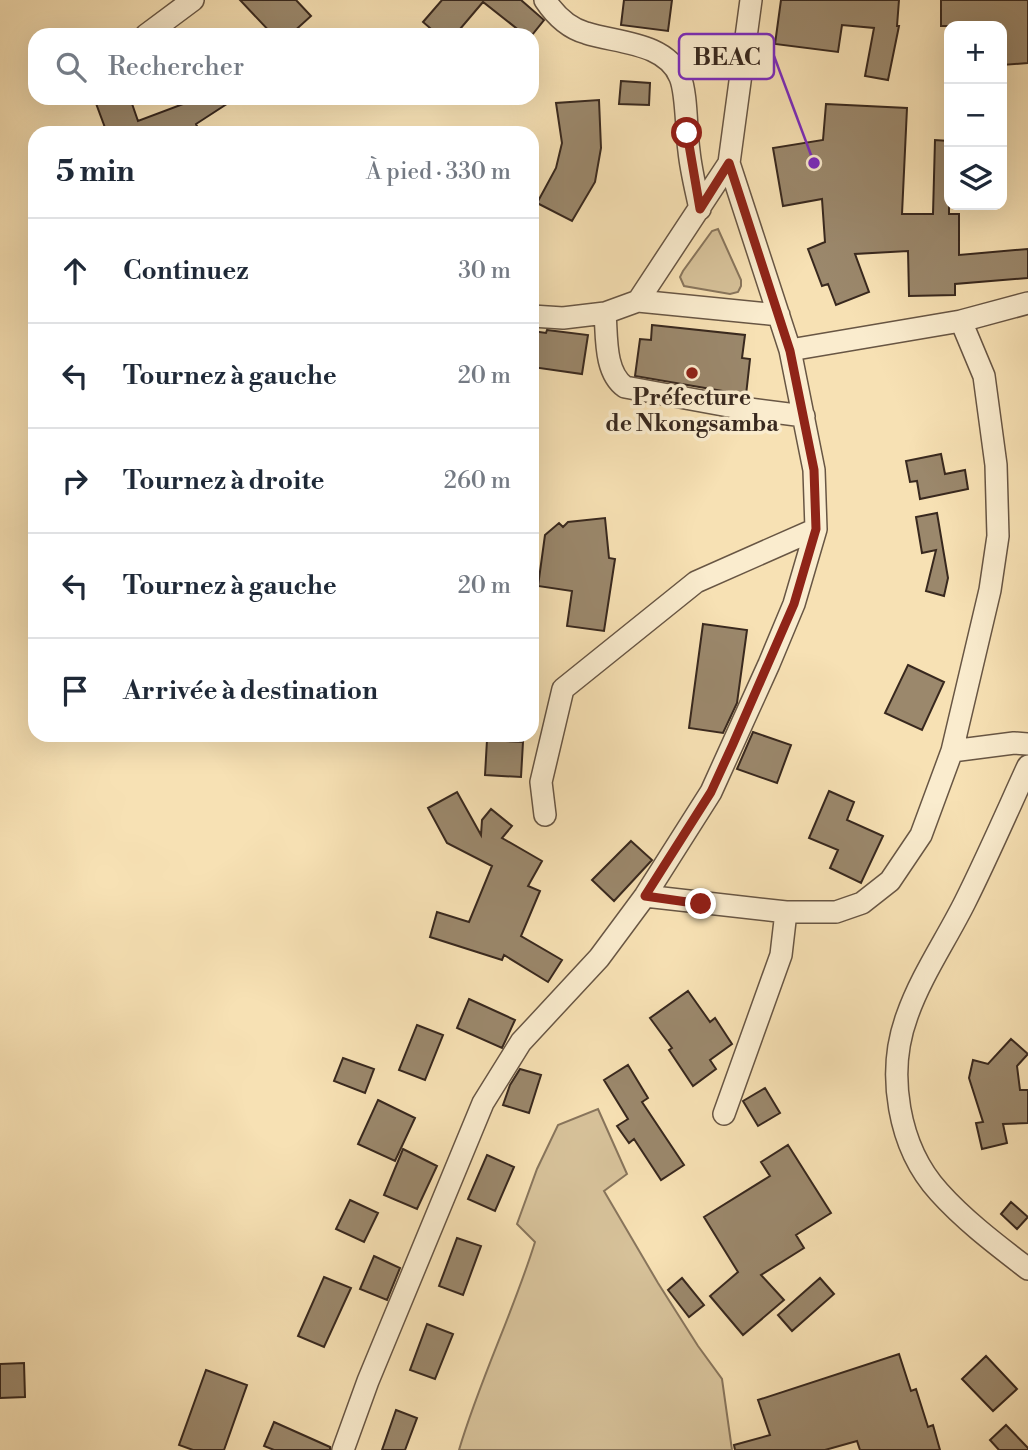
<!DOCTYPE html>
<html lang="fr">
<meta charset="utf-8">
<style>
:root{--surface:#fff;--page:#f6f6f7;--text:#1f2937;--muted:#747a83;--line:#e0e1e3}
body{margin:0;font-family:"Libre Bodoni",serif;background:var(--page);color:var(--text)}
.controls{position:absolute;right:21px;top:21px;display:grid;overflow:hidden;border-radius:14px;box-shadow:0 7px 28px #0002}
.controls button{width:63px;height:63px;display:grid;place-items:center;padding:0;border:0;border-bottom:2px solid var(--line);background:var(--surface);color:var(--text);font:35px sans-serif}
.stop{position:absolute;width:21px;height:21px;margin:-16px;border:5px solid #8f2418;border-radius:50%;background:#fff}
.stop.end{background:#8f2418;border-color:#fff;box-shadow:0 2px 7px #0008}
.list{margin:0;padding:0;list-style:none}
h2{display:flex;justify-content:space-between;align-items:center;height:91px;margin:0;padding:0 28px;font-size:30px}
h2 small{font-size:23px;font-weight:400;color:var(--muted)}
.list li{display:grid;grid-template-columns:46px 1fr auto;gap:21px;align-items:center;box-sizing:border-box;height:105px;padding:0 28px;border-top:2px solid var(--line)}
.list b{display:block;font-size:26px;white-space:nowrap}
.list em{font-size:23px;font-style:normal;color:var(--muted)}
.icon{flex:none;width:38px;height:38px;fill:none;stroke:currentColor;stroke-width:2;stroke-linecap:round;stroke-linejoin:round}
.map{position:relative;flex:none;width:1028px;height:1450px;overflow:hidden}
.search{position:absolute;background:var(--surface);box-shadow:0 7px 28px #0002;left:28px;top:28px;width:511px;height:77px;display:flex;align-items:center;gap:18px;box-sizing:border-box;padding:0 24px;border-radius:21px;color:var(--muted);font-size:26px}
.panel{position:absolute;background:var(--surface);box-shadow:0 7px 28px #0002;left:28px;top:126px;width:511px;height:616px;border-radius:21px}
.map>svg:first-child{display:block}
.green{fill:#d7c29a;stroke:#88755c;stroke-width:2}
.building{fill:#9b886c;stroke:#38281e;stroke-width:2}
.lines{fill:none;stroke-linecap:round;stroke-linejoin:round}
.minor-casing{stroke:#685644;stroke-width:24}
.minor{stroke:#faecce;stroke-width:21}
.route{stroke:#8f2418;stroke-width:9}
.poi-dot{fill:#8f2418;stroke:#faecce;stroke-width:2.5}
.labels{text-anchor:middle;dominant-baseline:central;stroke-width:7;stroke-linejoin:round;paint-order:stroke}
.poi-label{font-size:23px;font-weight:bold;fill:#38281e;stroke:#faecce}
.leader{fill:none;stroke:#7b2cbf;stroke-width:2.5}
.callout-dot{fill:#7b2cbf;stroke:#faecce;stroke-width:2.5}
.callout{fill:#faecce;stroke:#7b2cbf;stroke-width:2.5}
.callout-label{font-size:24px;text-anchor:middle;font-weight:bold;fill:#38281e}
</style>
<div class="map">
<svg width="1028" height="1450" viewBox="0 0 1028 1450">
<rect width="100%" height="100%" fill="#f7e1b4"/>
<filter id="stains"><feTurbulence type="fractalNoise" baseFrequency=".00286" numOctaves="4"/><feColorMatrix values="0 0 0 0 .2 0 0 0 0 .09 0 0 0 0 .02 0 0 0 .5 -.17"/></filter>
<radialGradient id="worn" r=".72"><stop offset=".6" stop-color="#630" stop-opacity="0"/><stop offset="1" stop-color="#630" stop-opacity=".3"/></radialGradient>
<!-- green -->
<path class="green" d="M718,229L741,280V286L738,292L730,294L684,286L680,277L683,271L712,231Z
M598,1109L627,1174L604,1191L658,1283L698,1346L722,1379L732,1450H459C480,1379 513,1313 535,1242L517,1224L537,1169L558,1125Z"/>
<!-- building -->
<path class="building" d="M240,0H296L311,16L290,35H273Z
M442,0H521L544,20L532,35H525L483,2L455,35H438L423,22Z
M624,0H672L668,31L621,25Z
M781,0H899L897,26H899L888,80L865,76L874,28L842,25L838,52L775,44Z
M941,0H1028V63L1002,65V26H941Z
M621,81L650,83L649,105L619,104Z
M94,98H130L138,121L199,98H236L196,124L200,133H107Z
M599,100L601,148L595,182L572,221L537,203L556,168L562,143L556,103Z
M826,104L907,108L902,214H933L935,140L949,141V214H959V255L1028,249V278L955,284V295L909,296L908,251L855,254L869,292L836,305L828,284L822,286L808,249L825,242L822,199L783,206L773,148L823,140Z
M652,325L745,335L742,358L750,359L746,395L635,376L640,339L651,340Z
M547,330L588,335L582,374L532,367V331L546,333Z
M941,454L945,474L965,470L968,489L920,499L917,481L910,482L906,461Z
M937,513L948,578L944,596L926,591L936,550L922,553L916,517Z
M605,518L609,558L615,559L604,631L567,626L572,591L538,586L545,535L559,523L563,527L568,522Z
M703,624L747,630L737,703L723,733L689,728Z
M908,665L944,682L922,730L885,713Z
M753,732L791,745L777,783L737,769Z
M487,740L523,742L521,777L485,775Z
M829,791L854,802L847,820L883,836L861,883L830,868L838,850L809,838Z
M457,792L481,835L482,820L491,809L512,826L502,838L542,861L528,886L540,891L521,936L562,960L548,982L504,955L502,960L430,937L437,912L469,922L492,866L447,843L428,808Z
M631,841L652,860L614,901L592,880Z
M688,991L710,1022L715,1018L732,1044L710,1060L716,1069L693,1086L669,1050L672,1048L650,1018Z
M469,999L515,1020L502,1048L457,1028Z
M417,1025L443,1035L425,1080L399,1070Z
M1011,1039L1028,1054L1017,1066L1020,1090H1028V1123L1003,1124L1007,1143L982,1149L976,1123L983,1122L969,1078L973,1060L988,1064Z
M343,1058L374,1069L365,1093L334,1081Z
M628,1065L648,1098L642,1102L684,1165L661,1180L634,1139L629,1143L617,1126L628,1119L604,1080Z
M520,1069L541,1075L529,1113L503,1105L510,1085Z
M765,1088L780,1113L758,1126L743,1101Z
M378,1100L415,1118L395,1161L358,1144Z
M788,1145L831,1213L796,1235L804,1248L761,1275L784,1300L743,1335L710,1296L738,1272L704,1217L770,1176L761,1162Z
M403,1149L437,1166L417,1209L384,1195Z
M487,1155L514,1167L495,1211L468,1199Z
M350,1200L378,1213L364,1242L336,1229Z
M1011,1202L1028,1217L1017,1229L1001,1214Z
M457,1238L481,1246L463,1295L439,1286Z
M374,1256L400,1268L387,1300L360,1289Z
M324,1277L351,1288L324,1347L298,1336Z
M682,1278L704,1305L689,1317L668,1290Z
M820,1278L834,1294L792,1331L778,1315Z
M427,1324L453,1334L435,1379L410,1370Z
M899,1354L911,1391L916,1389L928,1427L933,1425L940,1450H860L857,1441L825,1450H735L734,1445L770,1435L758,1400Z
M986,1356L1017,1389L993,1411L962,1379Z
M24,1363L25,1397L0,1398V1364Z
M206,1370L247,1385L224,1450H193L179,1445Z
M396,1410L417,1418L405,1450H382Z
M274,1422L330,1447V1450H274L264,1446Z
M1006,1425L1028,1448V1450H999L990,1440Z"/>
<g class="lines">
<!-- minor casing -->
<g class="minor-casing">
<path id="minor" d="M545,0C555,15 568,28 586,33C616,43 666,42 680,77C687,93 686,131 689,151C691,171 696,190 700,209
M146,35L193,0
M638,301L729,163L751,0
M605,313C607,336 604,372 625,387L734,407L804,416
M532,316L563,318L605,313L638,301L779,315
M790,350L961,321L1028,303
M952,751L1014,743L1028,744
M1028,766C1007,812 987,858 965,902C946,940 921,976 907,1016C886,1073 898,1147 939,1192C965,1221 997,1245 1028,1269
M545,815L541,782L563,689L696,582L816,529
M645,896L786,912H836L862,903L890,881L921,835L952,751L990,590L998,536L996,465L984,376L961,321
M724,1114L781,955L786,912
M343,1450L368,1381L483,1103L521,1042L599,958L645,896L711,792L769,664L794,604L816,529L814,470L790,350L729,163"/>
</g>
<!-- minor -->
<use href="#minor" class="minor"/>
</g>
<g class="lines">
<!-- route -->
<path class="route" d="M687,133L700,209L729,163L790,351L814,470L816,529L794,604L733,744L711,792L645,896L701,904"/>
</g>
<!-- markers -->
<circle class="poi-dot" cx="692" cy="373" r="7"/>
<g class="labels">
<!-- poi labels -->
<g class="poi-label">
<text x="692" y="398">Préfecture<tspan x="692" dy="26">de Nkongsamba</tspan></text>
</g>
</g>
<!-- callouts -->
<path class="leader" d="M814 163L774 56"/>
<circle class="callout-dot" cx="814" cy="163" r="7"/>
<rect class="callout" x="679" y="34" width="95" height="45" rx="7"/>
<g class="callout-label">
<text x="727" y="65">BEAC</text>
</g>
<rect width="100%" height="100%" filter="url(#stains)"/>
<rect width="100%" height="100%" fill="url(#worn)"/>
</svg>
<div class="controls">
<button>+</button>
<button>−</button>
<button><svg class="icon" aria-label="layers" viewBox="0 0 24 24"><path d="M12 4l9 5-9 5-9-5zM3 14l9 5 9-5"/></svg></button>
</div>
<div class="stop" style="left:687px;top:133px"></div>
<div class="stop end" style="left:701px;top:904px"></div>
<div class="search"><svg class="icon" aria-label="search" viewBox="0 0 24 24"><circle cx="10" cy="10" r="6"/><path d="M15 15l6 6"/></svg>Rechercher</div>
<section class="panel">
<h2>5 min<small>À pied · 330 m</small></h2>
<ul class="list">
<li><svg class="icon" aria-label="ahead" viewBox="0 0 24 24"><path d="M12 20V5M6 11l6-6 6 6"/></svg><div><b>Continuez</b></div><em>30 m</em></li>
<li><svg class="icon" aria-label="left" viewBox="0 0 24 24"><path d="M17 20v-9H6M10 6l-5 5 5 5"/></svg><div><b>Tournez à gauche</b></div><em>20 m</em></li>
<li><svg class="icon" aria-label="right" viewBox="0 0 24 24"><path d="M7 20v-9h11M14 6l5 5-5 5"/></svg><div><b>Tournez à droite</b></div><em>260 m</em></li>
<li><svg class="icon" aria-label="left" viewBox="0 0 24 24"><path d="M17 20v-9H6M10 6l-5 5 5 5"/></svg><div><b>Tournez à gauche</b></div><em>20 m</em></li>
<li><svg class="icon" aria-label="arrive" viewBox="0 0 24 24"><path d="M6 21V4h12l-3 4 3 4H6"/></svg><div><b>Arrivée à destination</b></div></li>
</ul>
</section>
</div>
